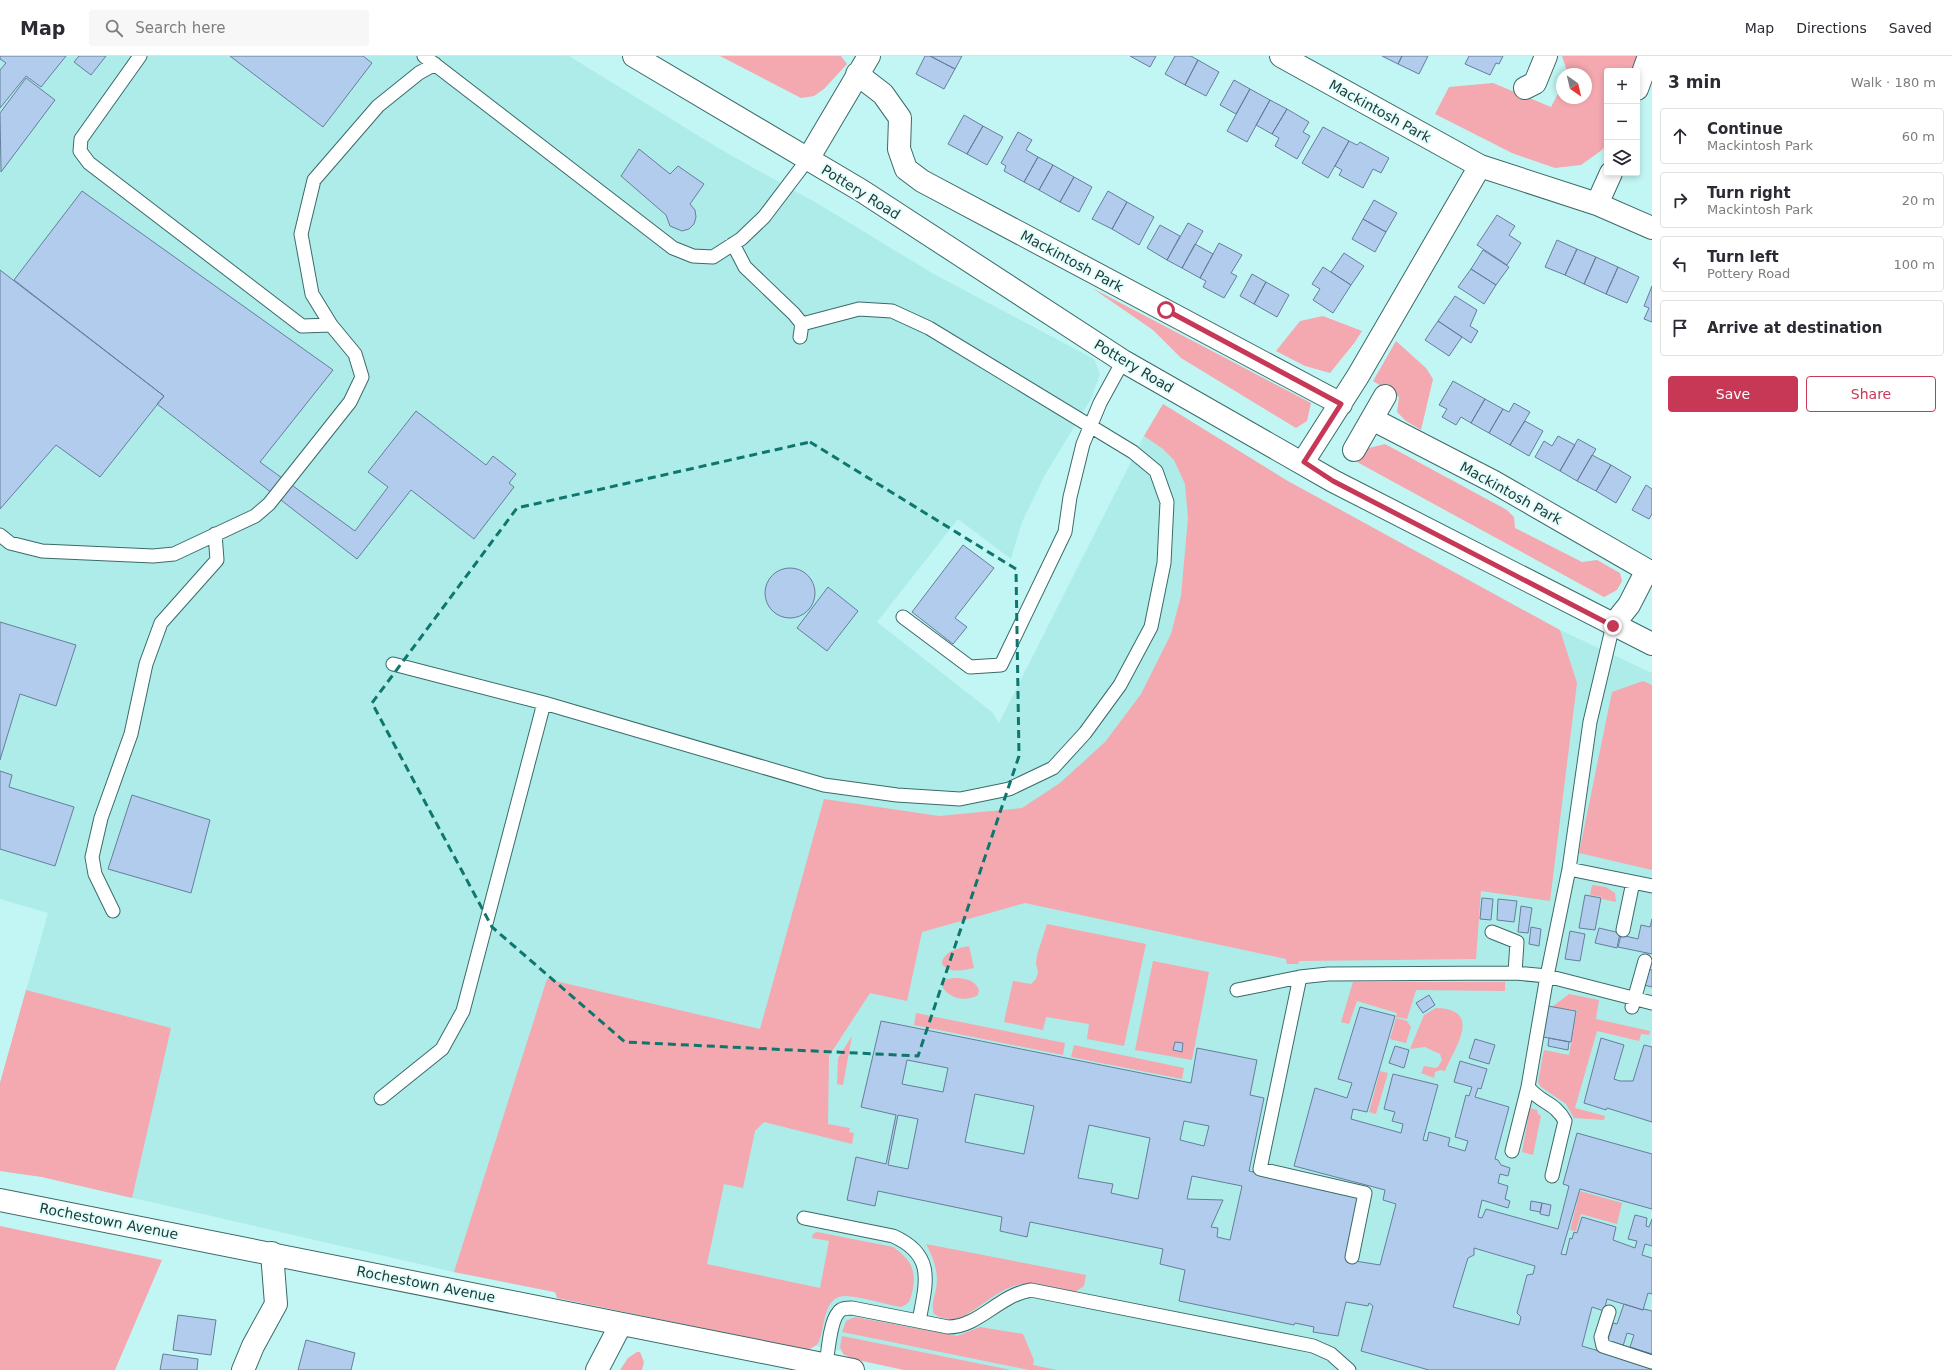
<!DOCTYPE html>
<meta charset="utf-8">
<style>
:root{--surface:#fff;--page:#f7f7f7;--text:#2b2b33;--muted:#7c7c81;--line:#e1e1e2;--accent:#c73756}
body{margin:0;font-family:"DejaVu Sans",sans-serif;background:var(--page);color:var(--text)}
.controls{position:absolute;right:12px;top:12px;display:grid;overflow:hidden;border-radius:4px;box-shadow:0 2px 6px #0003}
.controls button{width:36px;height:36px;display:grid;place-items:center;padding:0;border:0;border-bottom:1px solid var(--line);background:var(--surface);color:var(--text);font:20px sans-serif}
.compass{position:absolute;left:1556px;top:12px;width:36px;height:36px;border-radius:50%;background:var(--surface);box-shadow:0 2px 6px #0003;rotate:146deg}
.stop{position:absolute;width:12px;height:12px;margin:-9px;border:3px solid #c73756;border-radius:50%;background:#fff}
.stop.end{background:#c73756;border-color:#fff;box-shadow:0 1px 4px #0008}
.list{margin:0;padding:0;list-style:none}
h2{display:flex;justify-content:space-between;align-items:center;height:52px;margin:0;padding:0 16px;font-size:17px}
h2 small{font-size:13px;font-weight:400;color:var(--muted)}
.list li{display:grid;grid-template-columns:26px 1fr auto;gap:12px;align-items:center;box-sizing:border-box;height:56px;margin:0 8px 8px;padding:0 8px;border:1px solid var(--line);border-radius:4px}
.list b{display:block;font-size:15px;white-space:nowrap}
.list p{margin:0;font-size:13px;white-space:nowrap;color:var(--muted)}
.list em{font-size:13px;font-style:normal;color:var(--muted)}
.actions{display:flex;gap:8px;padding:12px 16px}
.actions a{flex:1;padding:9px 0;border:1px solid var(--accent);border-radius:4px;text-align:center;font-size:14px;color:var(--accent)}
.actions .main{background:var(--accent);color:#fff}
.icon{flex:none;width:22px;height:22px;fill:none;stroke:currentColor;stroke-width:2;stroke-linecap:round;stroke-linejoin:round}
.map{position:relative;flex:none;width:1652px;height:1314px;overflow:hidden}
header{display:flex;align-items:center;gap:24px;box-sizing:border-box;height:56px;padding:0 20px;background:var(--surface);border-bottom:1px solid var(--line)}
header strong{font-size:19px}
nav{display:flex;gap:22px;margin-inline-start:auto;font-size:14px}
.search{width:280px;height:36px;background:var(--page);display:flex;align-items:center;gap:10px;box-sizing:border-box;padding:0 14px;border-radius:4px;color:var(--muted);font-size:15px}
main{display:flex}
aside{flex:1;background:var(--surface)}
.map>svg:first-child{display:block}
.built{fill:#adece9}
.green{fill:#f4a8af}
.building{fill:#b1ccec;stroke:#667e9c;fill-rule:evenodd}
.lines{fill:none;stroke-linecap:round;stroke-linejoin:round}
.lane-casing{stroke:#3a6b69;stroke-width:15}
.street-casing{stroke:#3a6b69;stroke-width:24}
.secondary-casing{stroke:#3a6b69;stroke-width:24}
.lane{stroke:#fff;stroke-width:13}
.street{stroke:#fff;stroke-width:22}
.secondary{stroke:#fff;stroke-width:22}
.route{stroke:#c73756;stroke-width:5}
.marked{fill:none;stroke:#0f766e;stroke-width:3;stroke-dasharray:8 5;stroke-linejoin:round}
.labels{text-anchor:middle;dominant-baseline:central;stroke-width:4;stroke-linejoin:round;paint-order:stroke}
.street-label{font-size:14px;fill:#263b3a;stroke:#e0fffd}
</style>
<header>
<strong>Map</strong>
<div class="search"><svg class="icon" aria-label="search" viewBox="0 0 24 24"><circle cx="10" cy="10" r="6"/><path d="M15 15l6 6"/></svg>Search here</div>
<nav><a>Map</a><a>Directions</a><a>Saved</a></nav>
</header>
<main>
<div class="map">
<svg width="1652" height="1314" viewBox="0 0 1652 1314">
<rect width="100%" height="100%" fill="#c2f6f4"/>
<!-- built -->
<path class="built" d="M0,0H569L720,93L820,149L932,217L1094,303L1100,318L1091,343L1045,419L1022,466L1011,503L958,463L877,566L992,656L999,667L1144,380L1163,348L1286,424L1560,574L1652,617V1314H934L454,1216L42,1121L0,1115V1027L48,857L0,843Z"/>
<!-- green -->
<path class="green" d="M720,0H841L847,8L824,33L814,40L801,42Z
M1562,0H1639L1633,15H1607V87L1602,94L1581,109L1555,112L1512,97L1435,58L1449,31L1493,27L1551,51L1562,30V42H1586V18H1568Z
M1092,232L1311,347L1307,365L1296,372L1181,302L1153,274Z
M1323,260L1362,275L1355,286L1330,317L1305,310L1276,295L1300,265Z
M1396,285L1426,312L1433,323L1421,374L1406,365L1397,356L1399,341L1373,325Z
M1163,348L1286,424L1560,574L1577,627L1550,845L1481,835L1476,903L1299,905L1298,908H1287L1286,903L1025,847L922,876L907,945L870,937L829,1000L828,1068L850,1072L849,1076L854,1077L852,1088L764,1066L755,1075L743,1132L724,1128L707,1208L820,1232L829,1185L812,1182L813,1178L817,1176L893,1191C912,1204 917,1215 912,1237C910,1245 909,1248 901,1251C884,1248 864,1241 846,1240C822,1240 826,1270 819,1285C817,1290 812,1292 807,1294L557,1242L555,1236L454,1216L547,923L760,973L824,743L939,760L1022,752L1060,727L1105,686L1141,638L1171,578L1181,540L1188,462L1185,428L1174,404L1163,393L1144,380Z
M1385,388L1507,454L1514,461L1515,472L1582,506L1597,504L1620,517L1622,525L1617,534L1604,541L1357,406L1369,392Z
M1643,625L1652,629V814L1579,797L1612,636Z
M1592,829L1606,831L1615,837L1616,846L1602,843V841L1590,839Z
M1047,868L1146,888L1124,990L1087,983L1089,968L1046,961L1043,974L1004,966L1013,925L1031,928L1036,923L1038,917L1036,907L1037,899Z
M969,890L974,912C964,914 950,918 942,908C943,895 959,892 969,890Z
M1153,905L1209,916L1192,1004L1135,994Z
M955,922C965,922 975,924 979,934L978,939C966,946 951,943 943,932L942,927L947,923Z
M1353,926H1505V935L1416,934L1407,963L1396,961L1397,957L1357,945L1349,968L1341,966Z
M26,934L171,972L132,1142L42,1121L0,1115V1027Z
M1569,938L1599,944L1596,963L1650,975L1649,979L1641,978L1639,985L1597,975L1575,1052L1605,1060L1604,1064L1574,1062L1566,1048L1541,1031L1538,1026L1544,994L1569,999L1577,954L1552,951Z
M1436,952C1484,953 1454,993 1445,1015L1441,1014L1435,1016L1434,1022L1421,1017L1424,1010L1435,1012L1438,1011L1442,1004L1440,998L1425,991L1410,993L1424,959Z
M916,957L1065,987L1063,999L914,969Z
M1396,962L1407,965L1411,971L1406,987L1390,983Z
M852,980L843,1029L837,1028L838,1002Z
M1074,989L1184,1012L1182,1023L1071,1001Z
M1380,1015L1388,1017L1376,1058L1369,1056Z
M1530,1052L1537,1054L1538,1058L1541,1060L1533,1099L1522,1096Z
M1580,1135L1622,1147L1617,1168L1581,1158L1576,1175L1570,1174Z
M0,1170L162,1204L115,1314H0Z
M926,1188L1086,1219L1084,1230L1075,1236C1059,1233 1039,1226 1023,1228C999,1231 981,1252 960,1262C950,1264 942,1263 934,1258C931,1249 934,1242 936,1233C939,1216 934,1203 926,1188Z
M855,1261L957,1280L980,1271L1023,1278L1034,1304L1033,1309L1057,1314H1029L842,1276L846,1265Z
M842,1280L1011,1314H904L853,1303L843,1298L840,1291Z
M637,1296H640L644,1306L642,1314H620L628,1302Z"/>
<!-- building -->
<path class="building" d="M0,0H66L41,31L26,20L0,52V14L6,7L0,3Z
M79,0H106L91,19L74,6Z
M230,0H363L372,7L323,71Z
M925,0H930L955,13L944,33L916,18Z
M930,0H962L955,13Z
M1130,0H1156L1150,11Z
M1175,0H1191L1198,4L1185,29L1165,18Z
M1382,0H1402L1398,8Z
M1402,0H1428L1419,18L1398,8Z
M1469,0H1503L1499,8L1496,7L1490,19L1465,8Z
M1198,4L1219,16L1206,40L1185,29Z
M26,22L55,44L1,116L0,57Z
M1234,24L1250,33L1236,58L1220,49Z
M1250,33L1270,44L1247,86L1227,75Z
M1270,44L1287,53L1272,78L1256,69Z
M1287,53L1309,66L1303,76L1310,80L1297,103L1275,90L1279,82L1272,78Z
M964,59L983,70L967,98L948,88Z
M983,70L1003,81L987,109L967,98Z
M1323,71L1349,85L1328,122L1302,107Z
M1018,76L1032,84L1026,94L1038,101L1024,126L1004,115L1006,110L1001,107Z
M1349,85L1357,89L1360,86L1389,102L1381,117L1373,113L1363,132L1339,119L1342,114L1335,110Z
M639,93L670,118L678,110L704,128L690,148L695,154L696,161L694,168L689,173L682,175L670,170L666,159L621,120Z
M1038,101L1053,109L1039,134L1024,126Z
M1053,109L1074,121L1060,146L1039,134Z
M1074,121L1092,131L1079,156L1060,146Z
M82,135L333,314L260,406L355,475L388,431L368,416L416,355L486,409L493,400L516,418L509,427L514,431L474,483L411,434L357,503L157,348L164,340L14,224Z
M1108,135L1127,146L1112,173L1092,163Z
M1374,144L1397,157L1386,176L1363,163Z
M1127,146L1154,161L1139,189L1112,173Z
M1497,159L1515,170L1509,179L1521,187L1507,209L1477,189Z
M1363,163L1386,176L1375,196L1352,183Z
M1188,167L1203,175L1182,212L1167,204Z
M1160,169L1180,180L1167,204L1147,192Z
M1557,184L1577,193L1565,219L1545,211Z
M1219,187L1242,199L1231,217L1237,220L1224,242L1203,231L1206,225L1200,222Z
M1195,188L1213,198L1200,222L1182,212Z
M1577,193L1596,201L1584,228L1565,219Z
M1483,194L1509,211L1496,229L1471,213Z
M1344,197L1364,210L1351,229L1331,216Z
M1596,201L1618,211L1606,238L1584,228Z
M1323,211L1351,229L1333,257L1313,244L1320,233L1312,228Z
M1618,211L1639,221L1627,247L1606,238Z
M1471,213L1496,229L1484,248L1458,231Z
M0,214L164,340L100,421L56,389L0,453Z
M1252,218L1266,226L1254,248L1240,240Z
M1266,226L1289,239L1277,261L1254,248Z
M1652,230V266L1644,263L1649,252L1644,250Z
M1455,240L1477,254L1470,270L1478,275L1471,287L1438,265Z
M1438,265L1462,281L1449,300L1425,284Z
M1453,325L1485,343L1471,367L1461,361L1456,369L1442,361L1447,353L1439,349Z
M1485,343L1503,353L1489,377L1471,367Z
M1514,347L1530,356L1510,389L1489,377L1503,353L1509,356Z
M1525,365L1543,375L1529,400L1510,389Z
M1558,380L1575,389L1560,415L1535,401L1544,385L1552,390Z
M1578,383L1596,393L1577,425L1560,415Z
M1592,399L1611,409L1596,435L1577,425Z
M1611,409L1631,421L1616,447L1596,435Z
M1646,429L1652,433V458L1649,463L1632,454Z
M963,489L994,512L955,562L967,571L953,588L912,556Z
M765 537a25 25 0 1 1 50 0a25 25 0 1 1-50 0Z
M828,531L858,555L827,595L797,572Z
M0,566L76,589L56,650L20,638L0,704Z
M0,715L12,719L9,731L74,751L55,810L0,793Z
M132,739L210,764L191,837L108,813Z
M1585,839L1601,842L1595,874L1579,872Z
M1482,842L1493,843L1491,864L1480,863Z
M1498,843L1517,845L1514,866L1497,864Z
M1521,850L1532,852L1528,877L1518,876Z
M1652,863V898L1618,891L1621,879L1638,883L1641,869L1650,871Z
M1531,871L1541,873L1539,890L1529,888Z
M1599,872L1620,877L1617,892L1595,887Z
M1570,875L1585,878L1580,905L1565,903Z
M1648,913L1652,914V931L1644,929Z
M1429,939L1435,949L1423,957L1416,947Z
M1548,950L1576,955L1571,986L1543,981Z
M1360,951L1395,960L1367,1056L1353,1053L1351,1063L1401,1077L1403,1068L1392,1065L1395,1056L1384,1053L1393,1018L1438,1029L1423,1084L1427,1085L1429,1076L1450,1082L1448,1090L1465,1095L1468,1085L1455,1081L1466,1039L1469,1040L1472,1031L1454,1026L1460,1005L1487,1013L1481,1033L1478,1032L1475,1041L1509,1051L1495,1103L1498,1104L1501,1109L1510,1112L1508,1120L1500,1118L1498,1127L1508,1130L1505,1143L1510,1145L1508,1152L1482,1144L1478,1161L1482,1162L1486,1153L1558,1173L1569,1130L1563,1128L1577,1077L1652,1098V1153L1580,1133L1561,1198L1566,1199L1570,1182L1572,1183L1574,1176L1577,1177L1582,1161L1616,1171L1613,1184L1635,1192L1637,1185L1628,1183L1635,1159L1647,1162L1646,1170L1649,1171L1652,1163V1190L1645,1188L1642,1199L1652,1202V1238L1648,1237L1643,1254L1607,1243L1604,1255L1592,1251L1582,1290L1652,1311V1314H1429L1361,1295L1373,1250L1369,1247L1368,1250L1346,1246L1338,1280L1313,1276L1314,1271L1295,1267L1294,1269L1179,1245L1185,1214L1160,1208L1163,1193L1030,1166L1027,1181L1000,1175L1002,1161L878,1135L875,1150L847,1144L856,1101L886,1108L896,1059L861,1051L881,965L1191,1027L1197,992L1257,1004L1250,1039L1264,1042L1249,1115L1362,1140L1349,1204L1380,1209L1396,1148L1383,1144L1385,1134L1294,1110L1315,1032L1347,1042L1352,1027L1338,1023ZM907,1004L948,1012L943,1036L902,1028ZM975,1038L1034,1050L1024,1098L965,1086ZM898,1059L918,1063L908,1113L888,1109ZM1184,1065L1209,1070L1204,1090L1180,1084ZM1089,1069L1150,1082L1138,1143L1111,1137L1113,1128L1078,1122ZM1192,1120L1242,1130L1230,1184L1217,1181L1218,1172L1211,1171L1223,1144L1187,1143ZM1474,1192L1535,1210L1533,1218L1527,1219L1517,1257L1521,1261L1519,1269L1453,1251L1468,1202L1474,1199Z
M1549,982L1569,986L1568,994L1548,990Z
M1601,982L1624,989L1614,1023L1620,1025H1633L1644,989L1652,991V1066L1607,1052L1606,1054L1584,1047Z
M1475,983L1495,989L1489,1008L1469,1002Z
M1175,986L1183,987L1182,996L1173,994Z
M1395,990L1409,994L1404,1012L1389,1007Z
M1531,1145L1542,1147L1540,1156L1530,1154Z
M1542,1147L1551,1149L1549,1160L1540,1158Z
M1624,1248L1643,1254L1644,1253L1652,1255V1298L1630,1291L1634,1279L1627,1277L1623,1290L1607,1286L1613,1267L1617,1268Z
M178,1259L216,1264L211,1299L173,1294Z
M306,1284L355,1297L351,1314H298Z
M163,1298L198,1303L197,1314H160Z"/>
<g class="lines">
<!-- lane casing -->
<g class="lane-casing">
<path id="lane" d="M140,0L81,83L80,95L89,107L302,270L331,269
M424,0L673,192L693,200L713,201L741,183L764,161L808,103
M733,188L745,211L794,258L802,268L800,281
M0,479L10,487L42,495L153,500L174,498L255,460L269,448L350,346L362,321L355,298L331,269L312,238L301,178L314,124L378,50L419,17L435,8
M903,561L970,611L1001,609L1065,476L1070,441L1083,388L1100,347L1123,305
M393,608L544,647L824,729L897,739L960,743L1009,733L1053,712L1085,677L1120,629L1151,571L1164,507L1167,446L1156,415L1133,396L929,272L892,255L859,253L802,268
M1569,813L1652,830
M113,855L95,818L92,801L101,762L131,678L146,608L161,567L217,504L215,478
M1623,874L1633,826
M1492,876L1517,886L1515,917
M1237,934L1300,921
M1632,951L1645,905
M381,1042L442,993L463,955L544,647
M1512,1095L1528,1031
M1552,1120L1565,1065C1555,1046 1540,1047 1528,1031L1547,920L1569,813L1590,666L1613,569
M804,1162L893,1180C936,1199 926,1227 919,1265
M1352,1201L1365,1137L1260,1113L1300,921L1328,918L1515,917L1547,920L1652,947
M1609,1256L1601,1281L1603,1290L1652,1306
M826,1309C828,1296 830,1266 838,1257C841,1252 847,1252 852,1252L948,1271C979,1271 999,1239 1031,1234L1313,1290L1331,1298L1349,1314"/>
</g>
<!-- street casing -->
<g class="street-casing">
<path id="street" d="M1281,0L1480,110L1597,148L1652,172
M857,18L883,38L900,62L899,93L906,113L922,125L1341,348
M1525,32L1535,27L1546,0
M1637,33L1649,0
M808,103L869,0
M1597,148L1611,117
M1372,363L1494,426L1652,517
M1354,394L1385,340
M1303,406L1358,320L1480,110
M1613,569L1629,549L1647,514
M243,1314L253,1290L276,1248L272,1197"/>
</g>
<!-- secondary casing -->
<g class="secondary-casing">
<path id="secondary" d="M634,0L862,135L1123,305L1333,425L1652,588
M0,1144L853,1314
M597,1314L621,1268"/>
</g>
<!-- lane -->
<use href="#lane" class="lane"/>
<!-- street -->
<use href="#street" class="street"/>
<!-- secondary -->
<use href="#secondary" class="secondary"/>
</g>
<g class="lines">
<!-- route -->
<path class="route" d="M1166,254L1341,348L1304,406L1333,425L1613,570"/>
</g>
<!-- marked area -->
<path class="marked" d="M810,386L1016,513L1019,700L918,1000L625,986L492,871L372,647L517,452Z"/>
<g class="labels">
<!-- street labels -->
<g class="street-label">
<text transform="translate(1380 55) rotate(29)">Mackintosh Park</text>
<text transform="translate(861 136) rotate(32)">Pottery Road</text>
<text transform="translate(1072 205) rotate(28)">Mackintosh Park</text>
<text transform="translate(1134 310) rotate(31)">Pottery Road</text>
<text transform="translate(1511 437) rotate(29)">Mackintosh Park</text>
<text transform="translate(109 1165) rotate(11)">Rochestown Avenue</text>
<text transform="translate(426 1228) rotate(11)">Rochestown Avenue</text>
</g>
</g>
</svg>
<div class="controls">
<button>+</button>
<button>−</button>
<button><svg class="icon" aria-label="layers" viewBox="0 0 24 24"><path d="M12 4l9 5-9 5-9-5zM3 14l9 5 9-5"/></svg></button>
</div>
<svg class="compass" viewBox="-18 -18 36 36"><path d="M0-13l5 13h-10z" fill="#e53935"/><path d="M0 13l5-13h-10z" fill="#7c7c81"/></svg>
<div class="stop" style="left:1166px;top:254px"></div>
<div class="stop end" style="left:1613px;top:570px"></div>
</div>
<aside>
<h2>3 min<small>Walk · 180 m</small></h2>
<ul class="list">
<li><svg class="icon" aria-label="ahead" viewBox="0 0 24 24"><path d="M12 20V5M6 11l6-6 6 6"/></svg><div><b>Continue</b><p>Mackintosh Park</p></div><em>60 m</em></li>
<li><svg class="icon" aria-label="right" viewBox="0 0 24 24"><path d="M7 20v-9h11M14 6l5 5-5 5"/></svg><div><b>Turn right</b><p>Mackintosh Park</p></div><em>20 m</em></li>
<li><svg class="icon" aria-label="left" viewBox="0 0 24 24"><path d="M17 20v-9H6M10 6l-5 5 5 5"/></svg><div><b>Turn left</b><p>Pottery Road</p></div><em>100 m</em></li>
<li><svg class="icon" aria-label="arrive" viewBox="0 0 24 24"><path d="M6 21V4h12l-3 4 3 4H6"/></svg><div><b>Arrive at destination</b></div></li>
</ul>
<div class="actions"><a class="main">Save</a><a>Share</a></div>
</aside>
</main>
